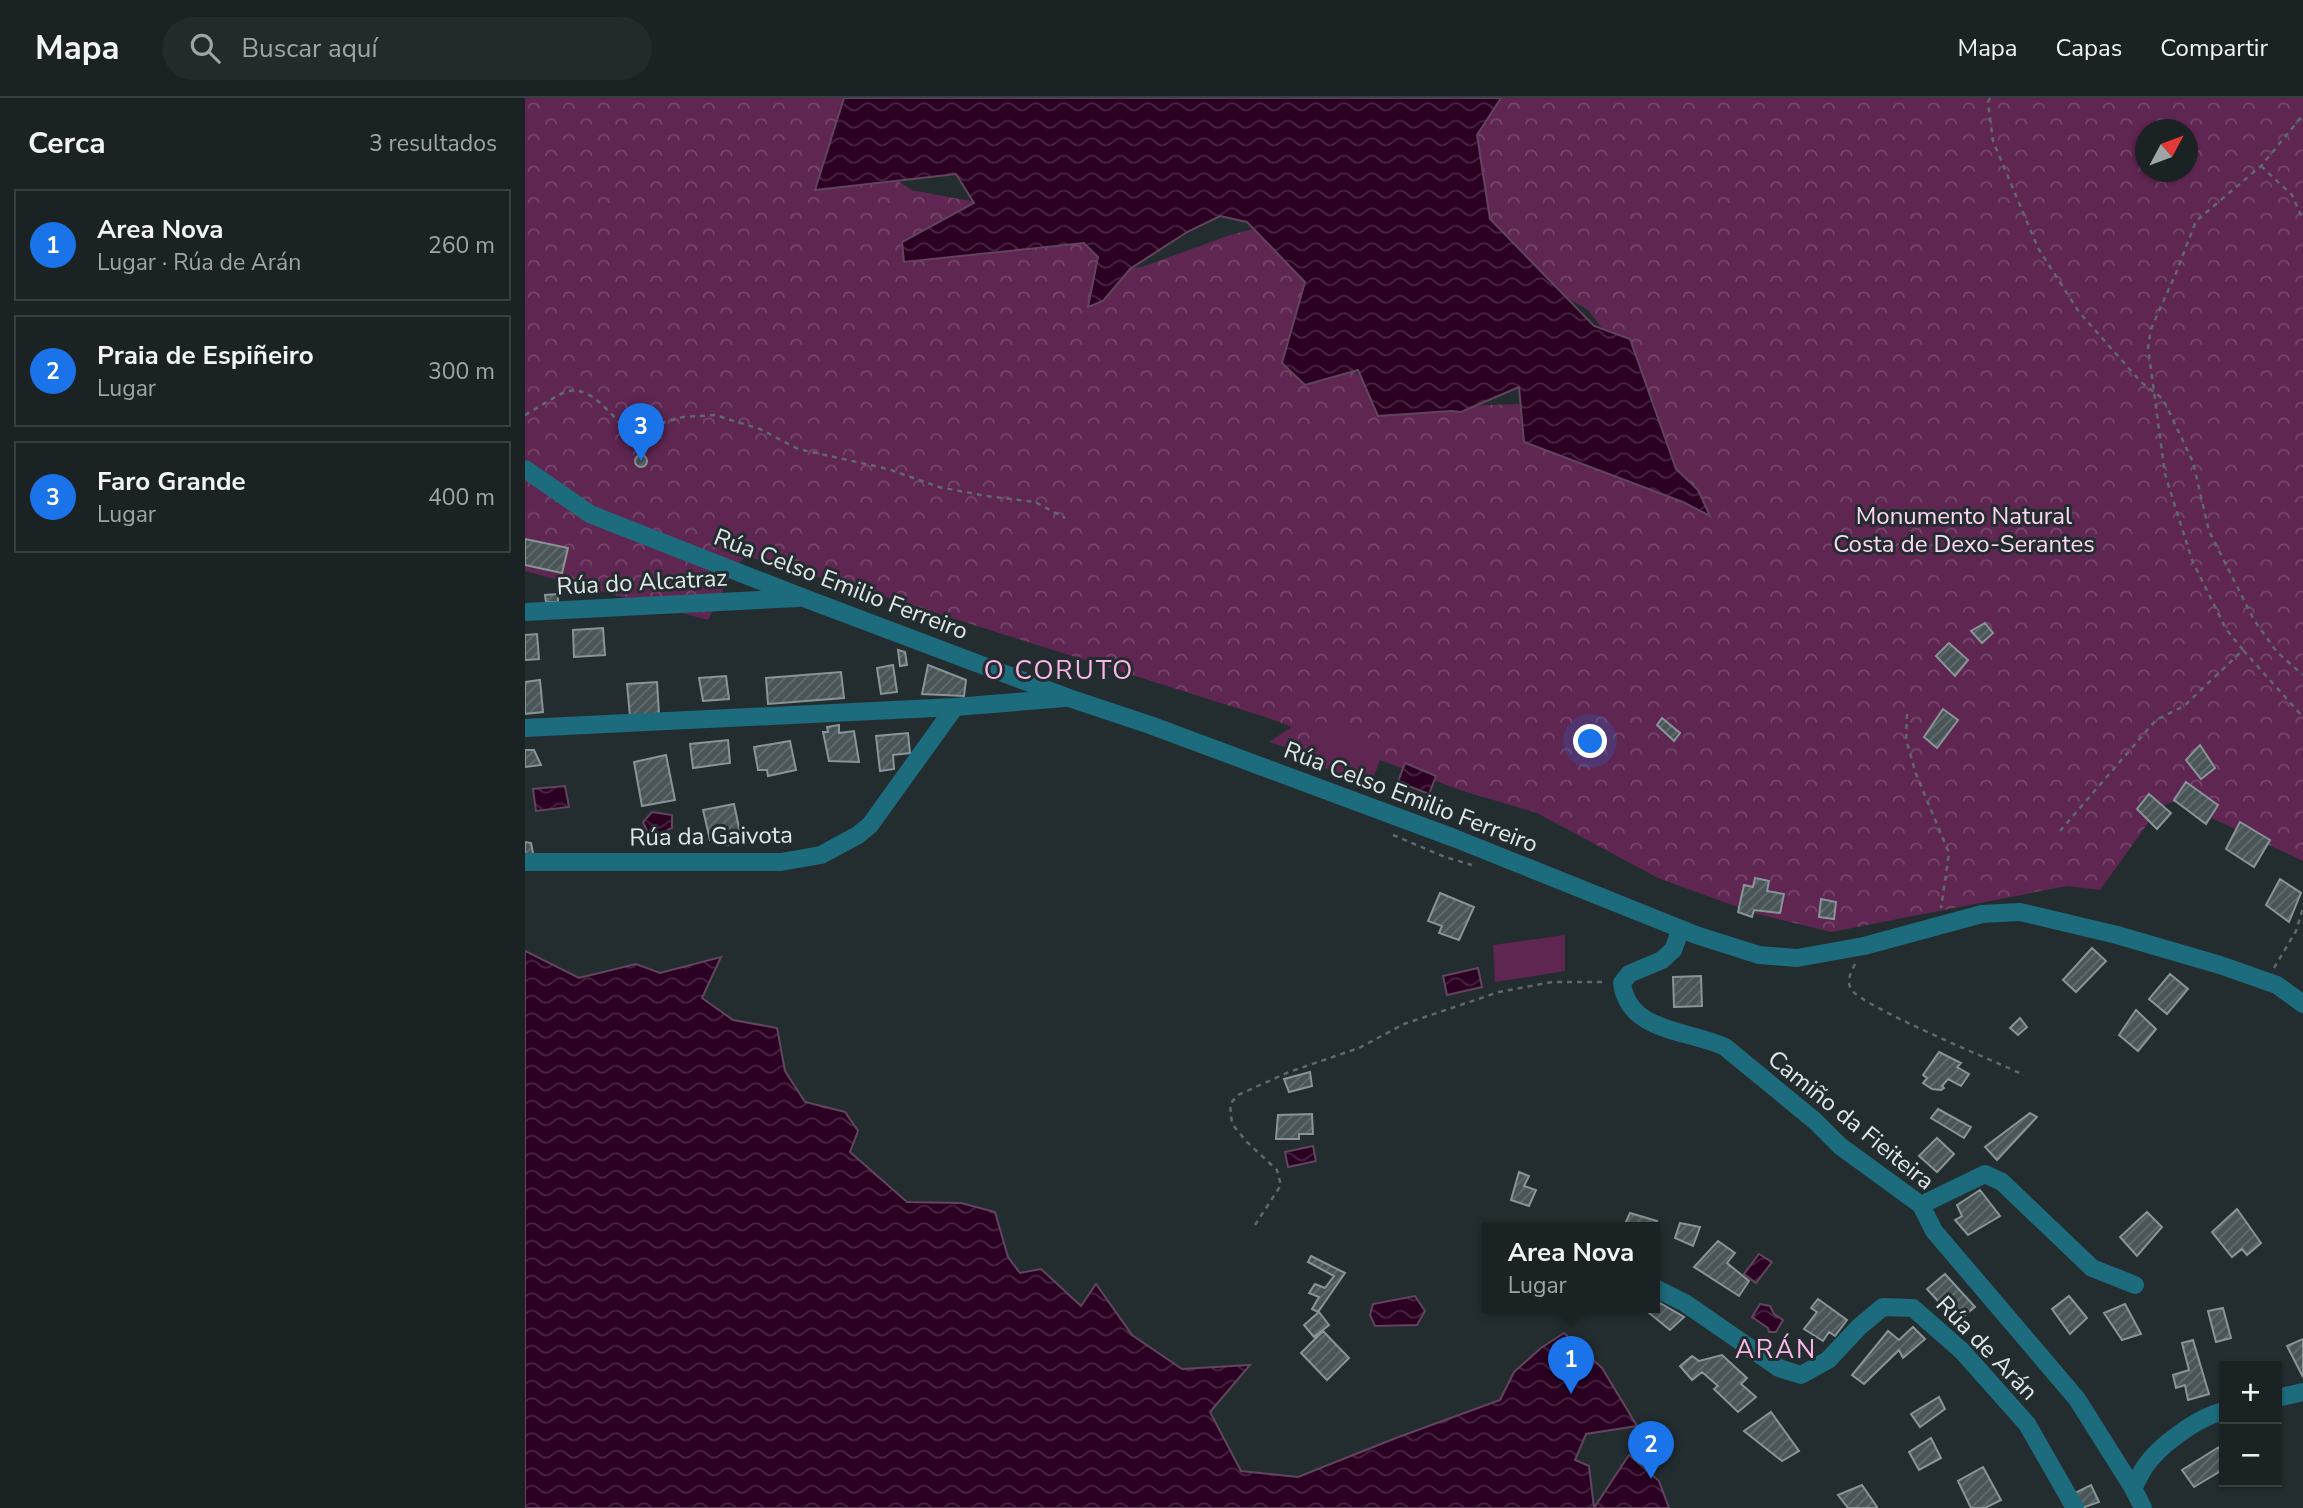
<!DOCTYPE html>
<html lang="es">
<meta charset="utf-8">
<style>
:root{--surface:#1a2224;--page:#232a2c;--text:#f1f3f6;--muted:#9fa4a6;--line:#383f41;--accent:#1a73e8}
body{margin:0;font-family:"Nunito Sans",sans-serif;background:var(--page);color:var(--text)}
.controls{position:absolute;right:21px;bottom:21px;display:grid;overflow:hidden;border-radius:0px;box-shadow:0 2px 5px #0004}
.controls button{width:63px;height:63px;display:grid;place-items:center;padding:0;border:0;border-bottom:2px solid var(--line);background:var(--surface);color:var(--text);font:35px sans-serif}
.compass{position:absolute;left:1610px;top:21px;width:63px;height:63px;border-radius:50%;background:var(--surface);box-shadow:0 2px 5px #0004;rotate:49deg}
.you{position:absolute;left:1066px;top:644px;width:24px;height:24px;margin:-18px;border:5px solid #fff;border-radius:50%;background:#1a73e8;box-shadow:0 0 0 10px #1a73e833}
.badge{display:grid;place-items:center;width:46px;height:46px;border-radius:50%;background:var(--accent);color:#fff;font-size:23px;font-weight:700}
.pin{position:absolute;translate:-50% -58px;filter:drop-shadow(0 2px 4px #0008)}
.pin::after{content:'';position:absolute;top:37px;width:24px;height:21px;background:inherit;clip-path:polygon(0 0,100% 0,50% 100%)}
.popup{position:absolute;left:957px;top:1124px;width:178px;height:91px;box-sizing:border-box;display:grid;place-content:center;border-radius:0px;background:var(--surface);filter:drop-shadow(0 2px 5px #0005);font-size:23px;white-space:nowrap;color:var(--muted)}
.popup b{font-size:26px;color:var(--text)}
.popup::after{content:'';position:absolute;left:50%;top:100%;margin-left:-14px;border:14px solid transparent;border-top-color:var(--surface)}
.list{margin:0;padding:0;list-style:none}
h2{display:flex;justify-content:space-between;align-items:center;height:91px;margin:0;padding:0 28px;font-size:30px}
h2 small{font-size:23px;font-weight:400;color:var(--muted)}
.list li{display:grid;grid-template-columns:46px 1fr auto;gap:21px;align-items:center;box-sizing:border-box;height:112px;margin:0 14px 14px;padding:0 14px;border:2px solid var(--line);border-radius:0px}
.list b{display:block;font-size:26px;white-space:nowrap}
.list p{margin:0;font-size:23px;white-space:nowrap;color:var(--muted)}
.list em{font-size:23px;font-style:normal;color:var(--muted)}
.icon{flex:none;width:38px;height:38px;fill:none;stroke:currentColor;stroke-width:2;stroke-linecap:round;stroke-linejoin:round}
.map{position:relative;flex:none;width:1778px;height:1410px;overflow:hidden}
header{display:flex;align-items:center;gap:42px;box-sizing:border-box;height:98px;padding:0 35px;background:var(--surface);border-bottom:2px solid var(--line)}
header strong{font-size:33px}
nav{display:flex;gap:38px;margin-inline-start:auto;font-size:24px}
.search{width:490px;height:63px;background:var(--page);display:flex;align-items:center;gap:18px;box-sizing:border-box;padding:0 24px;border-radius:38px;color:var(--muted);font-size:26px}
main{display:flex}
aside{flex:1;background:var(--surface)}
.map>svg:first-child{display:block}
.forest{fill:url(#forest-crowns);fill-rule:evenodd}
.pitch{fill:#5f2652}
.water{fill:url(#water-waves);stroke:#61455d;stroke-width:2}
.building{fill:url(#building-hatch);stroke:#889497;stroke-width:2}
.lines{fill:none;stroke-linecap:round;stroke-linejoin:round}
.path{stroke:#5f686a;stroke-width:2.5;stroke-dasharray:5 5;stroke-linecap:butt}
.minor{stroke:#1d6c7d;stroke-width:18}
.labels{text-anchor:middle;dominant-baseline:central;stroke-width:6;stroke-linejoin:round;paint-order:stroke}
.park-label{font-size:24px;fill:#fed6f1;stroke:#232d30}
.street-label{font-size:24px;fill:#e0e7e8;stroke:#232d30}
.neighbourhood-label{font-size:26px;letter-spacing:2px;fill:#fcb7e8;stroke:#232d30}
</style>
<header>
<strong>Mapa</strong>
<div class="search"><svg class="icon" aria-label="search" viewBox="0 0 24 24"><circle cx="10" cy="10" r="6"/><path d="M15 15l6 6"/></svg>Buscar aquí</div>
<nav><a>Mapa</a><a>Capas</a><a>Compartir</a></nav>
</header>
<main>
<aside>
<h2>Cerca<small>3 resultados</small></h2>
<ul class="list">
<li><span class="badge">1</span><div><b>Area Nova</b><p>Lugar · Rúa de Arán</p></div><em>260 m</em></li>
<li><span class="badge">2</span><div><b>Praia de Espiñeiro</b><p>Lugar</p></div><em>300 m</em></li>
<li><span class="badge">3</span><div><b>Faro Grande</b><p>Lugar</p></div><em>400 m</em></li>
</ul>
</aside>
<div class="map">
<svg width="1778" height="1410" viewBox="0 0 1778 1410">
<defs>
<pattern id="forest-crowns" width="20" height="18" patternUnits="userSpaceOnUse" patternTransform="scale(1.75)"><rect width="20" height="18" fill="#5f2652"/><path d="M2 6a3 3 0 1 1 6 0M12 15a3 3 0 1 1 6 0" fill="none" stroke="#76466b"/></pattern>
<pattern id="water-waves" width="16" height="10" patternUnits="userSpaceOnUse" patternTransform="scale(1.75)"><rect width="16" height="10" fill="#2b0022"/><path d="M0 5q4-4 8 0t8 0" fill="none" stroke="#492542"/></pattern>
<pattern id="building-hatch" width="6" height="6" patternUnits="userSpaceOnUse" patternTransform="scale(1.75)"><rect width="6" height="6" fill="#4a5558"/><path d="M-1 1l2-2M0 6l6-6M5 7l2-2" fill="none" stroke="#646d70"/></pattern>
</defs>
<rect width="100%" height="100%" fill="#232d30"/>
<!-- forest -->
<path class="forest" d="M0,0H345L355,71L386,92L488,111L609,170L617,169L705,137L736,129L792,189L815,259L861,305L908,309L993,306L1044,337L1107,267L1063,212L1024,189L972,128L918,89L974,0H1778V763L1655,705L1646,704L1634,710L1575,792L1542,788L1306,834L1229,815L1133,780L1012,715L935,692L799,641L779,655L744,644L767,629L749,622L348,495L228,460L219,461L211,467L183,522L0,473ZM1620,32H1662V74H1620Z"/>
<!-- pitch -->
<path class="pitch" d="M792,621L861,647L845,688L777,661Z
M1040,837V873L970,884L968,847Z"/>
<!-- water -->
<path class="water" d="M319,0H976L952,37L965,121L1069,228L1105,241L1151,371L1173,392L1185,418L1158,404L999,344L994,289L936,314L926,313L853,318L833,272L780,287L757,265L780,184L722,124L695,118L662,134L605,171L578,203L563,209L573,159L559,145L379,164L377,144L449,105L431,76L290,92Z
M880,665L911,678L904,696L873,684Z
M40,688L44,709L11,713L8,691Z
M127,714L147,717V730L135,736L124,737L118,724Z
M0,853L54,880L111,866L135,875L196,859L177,900L208,922L252,930L260,973L280,1004L320,1014L333,1033L325,1054L382,1104L436,1105L470,1114L483,1159L495,1175L516,1171L556,1208L571,1186L607,1237L657,1271L725,1267L685,1314L716,1373L773,1379L871,1340L975,1302L989,1274L1016,1250L1039,1235L1077,1270L1112,1328L1061,1336L1050,1362L1064,1368L1069,1410L1104,1357L1134,1383L1144,1410H0Z
M953,870L957,889L922,897L918,878Z
M788,1048L791,1063L763,1069L760,1054Z
M1234,1156L1247,1164L1231,1185L1219,1176Z
M890,1198L900,1213L892,1227L850,1228L845,1217L848,1206Z
M1235,1206L1245,1208L1249,1216L1258,1222L1251,1234H1244L1243,1230L1227,1219Z"/>
<!-- building -->
<path class="building" d="M110 363a6 6 0 1 1 12 0a6 6 0 1 1-12 0Z
M0,441L43,450L37,475L0,467Z
M33,496V504H21L20,497Z
M1460,525L1468,535L1457,545L1446,533Z
M78,530L80,557L49,559L48,532Z
M12,536L14,561L0,562V537Z
M1424,545L1443,562L1430,578L1411,558Z
M373,552L380,554L382,567L375,568Z
M368,567L372,594L356,596L352,570Z
M403,567L441,582L439,598L397,596Z
M316,574L319,600L243,606L241,580Z
M201,578L204,601L178,603L174,580Z
M15,582L18,614L0,616V584Z
M132,584L134,616L105,618L102,586Z
M1418,611L1433,622L1412,650L1399,639Z
M1137,620L1155,635L1149,643L1132,627Z
M314,627V635L329,633L334,664L304,663L298,634H303L302,629Z
M383,635L385,655L368,657L369,671L355,673L351,638Z
M203,642L205,665L168,670L165,646Z
M265,643L271,672L243,678L242,672H233L229,649Z
M1675,647L1690,670L1676,681L1661,662Z
M0,652H9L16,667L0,669Z
M141,657L150,702L117,708L109,664Z
M1661,684L1693,707L1681,726L1649,702Z
M1624,696L1646,715L1632,731L1612,711Z
M209,706L217,744L202,747L200,739L185,742L178,712Z
M1715,724L1745,742L1729,769L1701,751Z
M0,744L6,745L9,760H0Z
M1230,780L1244,783L1242,793L1259,796L1255,815L1229,812L1227,819L1213,814L1219,787L1228,789Z
M1755,781L1776,795L1764,824L1741,807Z
M915,795L949,809L934,842L914,835L917,828L903,823Z
M1296,801L1311,804L1309,821L1294,819Z
M1567,850L1581,863L1551,894L1538,882Z
M1645,876L1663,891L1642,916L1624,901Z
M1176,878L1177,908L1149,909L1148,879Z
M1611,912L1631,931L1613,953L1594,937Z
M1495,920L1502,929L1493,937L1485,930Z
M1414,954L1436,965L1432,969L1444,976L1436,988L1423,981L1417,988L1419,990L1416,992L1407,991L1398,985L1402,980L1398,977Z
M785,974L787,988L764,994L759,981Z
M1413,1011L1446,1029L1439,1040L1406,1020Z
M1505,1015L1512,1019L1472,1062L1460,1049Z
M787,1016L788,1036H774V1041H751L753,1017Z
M1412,1040L1429,1056L1412,1074L1394,1058Z
M994,1074L1004,1078L999,1088L1011,1092L1004,1108L986,1102Z
M1455,1092L1475,1118L1443,1137L1430,1122L1437,1118L1432,1107Z
M1712,1111L1736,1145L1722,1157L1717,1151L1707,1159L1687,1134Z
M1622,1114L1637,1129L1612,1158L1595,1139Z
M1105,1115L1132,1123L1129,1130H1098Z
M1155,1125L1175,1129L1168,1148L1150,1140Z
M1193,1143L1210,1155L1202,1165L1224,1183L1214,1198L1169,1169Z
M786,1158L820,1175L793,1214L787,1211L794,1199L784,1195L790,1186L800,1190L809,1178L783,1164Z
M1420,1176L1450,1209L1432,1224L1402,1191Z
M1544,1198L1562,1220L1545,1236L1527,1211Z
M1293,1201L1322,1222L1310,1238L1304,1234L1298,1243L1279,1231L1292,1214L1286,1210Z
M1130,1202L1159,1219L1145,1232L1118,1210H1130Z
M1600,1206L1616,1236L1597,1242L1579,1215Z
M1698,1210L1706,1240L1691,1244L1683,1213Z
M794,1214L804,1227L789,1239L779,1227Z
M1388,1229L1400,1241L1378,1260L1374,1252L1339,1286L1327,1277L1363,1233L1374,1242Z
M798,1233L824,1260L802,1282L776,1255Z
M1778,1241V1279L1762,1248Z
M1668,1242L1684,1296L1663,1302L1660,1287L1651,1290L1648,1277L1664,1272L1657,1245Z
M1197,1257L1222,1280L1216,1286L1231,1299L1213,1314L1189,1291L1193,1288L1177,1274L1167,1282L1155,1268L1167,1258L1174,1263Z
M1414,1299L1420,1311L1395,1329L1386,1316Z
M1246,1314L1274,1353L1257,1363L1219,1333Z
M1406,1340L1416,1360L1394,1372L1384,1354Z
M1694,1349L1699,1356V1371L1669,1389L1657,1372Z
M1458,1369L1476,1402L1460,1410H1446L1433,1383Z
M1337,1387L1352,1409L1351,1410H1323L1313,1397Z
M1566,1387L1574,1404L1557,1410L1550,1395Z"/>
<g class="lines">
<!-- path -->
<path class="path" d="M1465,0L1463,4L1468,43L1513,150L1554,214L1616,284L1638,301L1668,364L1684,433L1729,522L1752,554L1778,577
M1736,68L1767,97L1778,122
M0,317C13,310 25,301 38,295C64,283 88,319 103,335L158,319L190,317L235,331L273,351L363,371L414,389L461,398L510,404L540,420
M1718,552L1701,531L1667,462L1640,376L1623,249L1626,231L1651,175L1671,123L1736,68L1778,17
M1382,616L1381,641L1391,676L1424,755L1416,810
M1535,733L1631,622L1659,608L1718,552L1778,619
M868,737L920,759L947,767
M1330,866C1326,875 1321,882 1326,891C1335,908 1474,965 1499,977
M1749,870L1771,833L1778,810
M730,1127L756,1087L752,1072L722,1044L707,1026L705,1006L713,997L764,974L834,950L879,926L974,894L1027,884H1080"/>
<!-- minor -->
<path class="minor" d="M0,371L65,416L279,500L544,600L625,627L929,740L1171,837L1234,857L1272,860L1339,848L1457,816L1495,814L1592,837L1695,867L1752,887L1778,906
M0,514L273,500
M0,630L430,609L540,600
M0,764H256L296,757L333,737L345,727L430,609
M1156,831L1148,852L1137,862L1104,876L1097,885C1103,935 1165,932 1200,949L1290,1023L1315,1048L1396,1107L1409,1133L1552,1301L1608,1390L1618,1410
M1396,1107L1460,1076L1477,1084L1567,1170L1610,1187
M1130,1190L1160,1205L1254,1270L1276,1277L1303,1262L1334,1229L1358,1209L1388,1210L1437,1253L1502,1326L1550,1410
M1752,1300L1778,1294
M1608,1390C1612,1384 1615,1376 1619,1370C1633,1348 1673,1319 1699,1313"/>
</g>
<g class="labels">
<!-- park labels -->
<g class="park-label">
<text x="1439" y="418">Monumento Natural<tspan x="1439" dy="28">Costa de Dexo-Serantes</tspan></text>
</g>
<!-- street labels -->
<g class="street-label">
<text transform="translate(117 484) rotate(-3)">Rúa do Alcatraz</text>
<text transform="translate(316 486) rotate(21)">Rúa Celso Emilio Ferreiro</text>
<text transform="translate(886 699) rotate(21)">Rúa Celso Emilio Ferreiro</text>
<text transform="translate(186 738) rotate(-1)">Rúa da Gaivota</text>
<text transform="translate(1326 1022) rotate(39)">Camiño da Fieiteira</text>
<text transform="translate(1462 1250) rotate(46)">Rúa de Arán</text>
</g>
<!-- neighbourhood labels -->
<g class="neighbourhood-label">
<text x="534" y="572">O CORUTO</text>
<text x="1251" y="1251">ARÁN</text>
</g>
</g>
</svg>
<div class="controls">
<button>+</button>
<button>−</button>
</div>
<svg class="compass" viewBox="-18 -18 36 36"><path d="M0-13l5 13h-10z" fill="#e53935"/><path d="M0 13l5-13h-10z" fill="#9fa4a6"/></svg>
<div class="you"></div>
<div class="pin badge" style="left:1046px;top:1296px">1</div>
<div class="popup"><b>Area Nova</b>Lugar</div>
<div class="pin badge" style="left:1126px;top:1381px">2</div>
<div class="pin badge" style="left:116px;top:363px">3</div>
</div>
</main>
